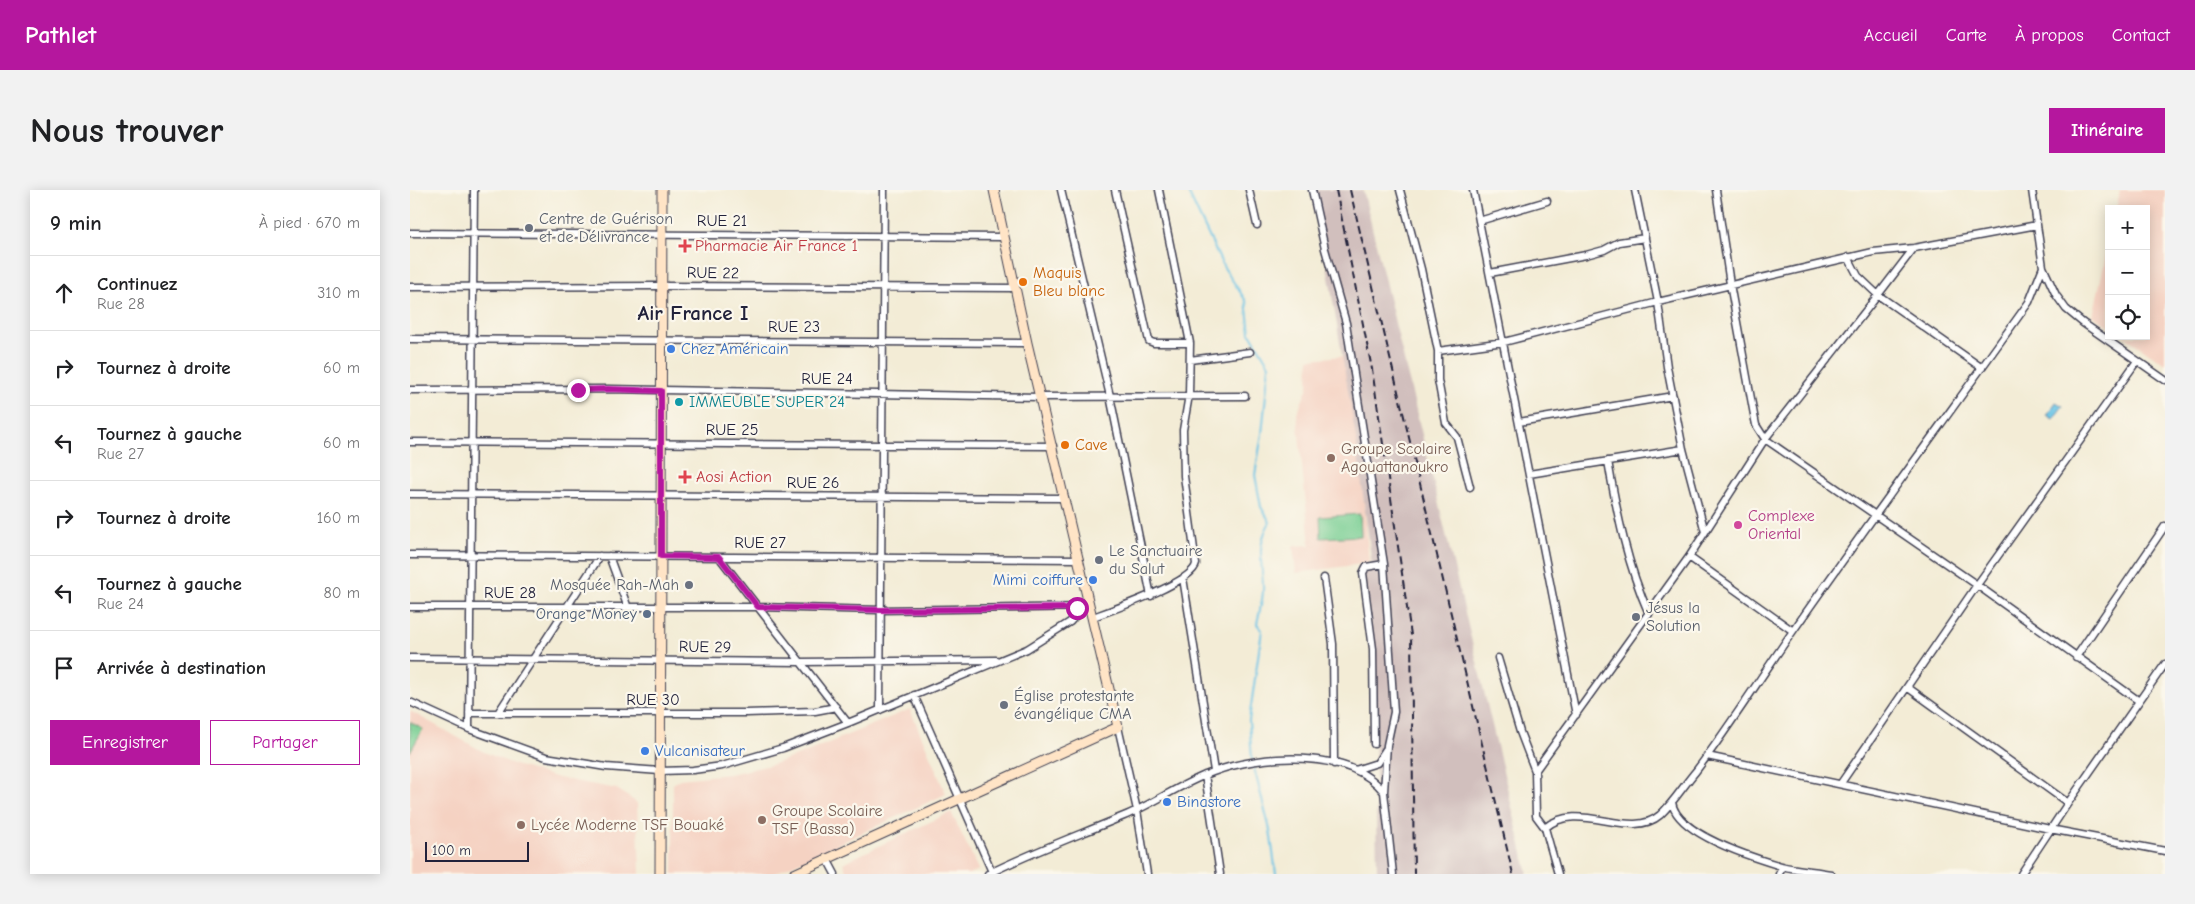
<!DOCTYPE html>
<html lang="fr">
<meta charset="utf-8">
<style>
:root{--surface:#fff;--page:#f2f2f2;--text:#202124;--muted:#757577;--line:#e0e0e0;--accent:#b5179e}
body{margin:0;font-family:"Comic Neue",sans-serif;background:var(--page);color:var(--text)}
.controls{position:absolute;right:15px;top:15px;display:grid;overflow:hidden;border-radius:0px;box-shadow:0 2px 12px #0003}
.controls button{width:45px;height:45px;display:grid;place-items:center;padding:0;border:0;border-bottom:1px solid var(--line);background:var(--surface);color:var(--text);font:25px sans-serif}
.scale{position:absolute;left:15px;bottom:12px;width:104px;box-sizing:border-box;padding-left:5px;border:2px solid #22223b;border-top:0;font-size:14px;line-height:18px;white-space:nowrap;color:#22223b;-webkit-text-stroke:4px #fbf7ec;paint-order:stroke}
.stop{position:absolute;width:15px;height:15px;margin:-11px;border:4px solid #b5179e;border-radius:50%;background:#fff}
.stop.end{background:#b5179e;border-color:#fff;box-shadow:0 1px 5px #0008}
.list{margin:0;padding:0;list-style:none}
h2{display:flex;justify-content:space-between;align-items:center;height:65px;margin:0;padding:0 20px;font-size:21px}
h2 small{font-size:16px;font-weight:400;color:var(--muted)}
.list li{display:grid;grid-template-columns:32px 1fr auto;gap:15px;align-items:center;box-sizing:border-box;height:75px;padding:0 20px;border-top:1px solid var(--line)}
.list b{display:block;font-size:19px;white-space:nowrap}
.list p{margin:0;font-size:16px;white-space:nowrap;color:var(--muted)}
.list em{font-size:16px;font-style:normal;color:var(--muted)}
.actions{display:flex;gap:10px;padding:15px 20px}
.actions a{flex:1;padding:11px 0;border:1px solid var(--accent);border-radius:0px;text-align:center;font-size:18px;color:var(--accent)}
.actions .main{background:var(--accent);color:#fff}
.icon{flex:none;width:28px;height:28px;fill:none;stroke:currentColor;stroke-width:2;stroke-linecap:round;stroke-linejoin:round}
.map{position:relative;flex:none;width:1755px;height:684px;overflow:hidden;border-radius:0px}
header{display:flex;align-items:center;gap:30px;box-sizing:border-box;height:70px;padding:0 25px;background:var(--accent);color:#fff}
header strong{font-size:24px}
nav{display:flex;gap:28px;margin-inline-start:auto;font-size:18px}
.intro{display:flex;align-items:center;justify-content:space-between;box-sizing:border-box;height:120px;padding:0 30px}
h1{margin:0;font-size:35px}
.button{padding:12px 22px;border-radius:0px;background:var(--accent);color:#fff;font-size:18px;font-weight:700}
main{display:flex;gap:30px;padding:0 30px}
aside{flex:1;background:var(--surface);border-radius:0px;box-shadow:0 2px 12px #0003}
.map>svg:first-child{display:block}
.built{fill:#f5d2c2}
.industrial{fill:#d1bfbd}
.green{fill:#76cd91;stroke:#4c7866}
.water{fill:#67c2e5;stroke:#447290}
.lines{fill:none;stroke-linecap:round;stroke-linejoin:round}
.stream{stroke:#67c2e5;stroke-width:2}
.street-casing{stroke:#414052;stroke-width:9}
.secondary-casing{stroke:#414052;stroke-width:11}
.street{stroke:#fff;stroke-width:6}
.secondary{stroke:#ffe4c6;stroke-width:9}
.rail{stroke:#22223b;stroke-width:2;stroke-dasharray:8 4;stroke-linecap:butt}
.route{stroke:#b5179e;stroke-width:6}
.worship-dot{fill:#6b7280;stroke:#fbf7ec;stroke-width:2}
.health-dot{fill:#e0444e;stroke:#fbf7ec;stroke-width:2}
.food-dot{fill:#e8710a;stroke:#fbf7ec;stroke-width:2}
.shop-dot{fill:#3f7fe0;stroke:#fbf7ec;stroke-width:2}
.culture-dot{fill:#0f9aa8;stroke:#fbf7ec;stroke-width:2}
.education-dot{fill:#8d6e63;stroke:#fbf7ec;stroke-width:2}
.hotel-dot{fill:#d1479c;stroke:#fbf7ec;stroke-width:2}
.service-dot{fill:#5c6f8a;stroke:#fbf7ec;stroke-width:2}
.labels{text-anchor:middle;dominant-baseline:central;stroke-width:4.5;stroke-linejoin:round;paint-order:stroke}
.worship-label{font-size:16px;fill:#5b616d;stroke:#fbf7ec;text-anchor:start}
.street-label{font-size:16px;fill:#22223b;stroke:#fbf7ec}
.health-label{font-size:16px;fill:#be3a42;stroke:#fbf7ec;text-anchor:start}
.food-label{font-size:16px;fill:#c56008;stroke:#fbf7ec;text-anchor:start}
.shop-label{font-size:16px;fill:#366cbe;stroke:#fbf7ec;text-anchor:start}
.culture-label{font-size:16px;fill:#0d838f;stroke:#fbf7ec;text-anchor:start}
.education-label{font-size:16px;fill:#785e54;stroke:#fbf7ec;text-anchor:start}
.hotel-label{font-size:16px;fill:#b23c85;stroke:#fbf7ec;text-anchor:start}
.service-label{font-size:16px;fill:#4e5e75;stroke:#fbf7ec;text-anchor:end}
.district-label{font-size:21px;font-weight:bold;fill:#22223b;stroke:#fbf7ec}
</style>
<header>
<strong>Pathlet</strong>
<nav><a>Accueil</a><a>Carte</a><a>À propos</a><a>Contact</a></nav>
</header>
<div class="intro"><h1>Nous trouver</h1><a class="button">Itinéraire</a></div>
<main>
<aside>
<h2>9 min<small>À pied · 670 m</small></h2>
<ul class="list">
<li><svg class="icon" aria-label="ahead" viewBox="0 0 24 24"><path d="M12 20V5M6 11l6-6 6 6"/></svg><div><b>Continuez</b><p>Rue 28</p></div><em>310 m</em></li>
<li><svg class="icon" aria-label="right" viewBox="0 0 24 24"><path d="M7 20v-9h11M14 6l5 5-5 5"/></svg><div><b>Tournez à droite</b></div><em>60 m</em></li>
<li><svg class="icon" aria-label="left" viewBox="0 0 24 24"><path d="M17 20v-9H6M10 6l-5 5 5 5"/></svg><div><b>Tournez à gauche</b><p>Rue 27</p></div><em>60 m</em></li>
<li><svg class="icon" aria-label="right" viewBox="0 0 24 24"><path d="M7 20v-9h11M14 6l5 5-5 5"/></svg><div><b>Tournez à droite</b></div><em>160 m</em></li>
<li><svg class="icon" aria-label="left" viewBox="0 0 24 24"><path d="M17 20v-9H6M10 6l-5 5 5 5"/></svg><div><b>Tournez à gauche</b><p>Rue 24</p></div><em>80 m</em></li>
<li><svg class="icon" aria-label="arrive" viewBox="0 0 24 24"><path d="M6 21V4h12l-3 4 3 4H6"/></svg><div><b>Arrivée à destination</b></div></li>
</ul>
<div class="actions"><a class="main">Enregistrer</a><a>Partager</a></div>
</aside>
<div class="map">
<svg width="1755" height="684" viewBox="0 0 1755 684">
<rect width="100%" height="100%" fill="#fbf7ec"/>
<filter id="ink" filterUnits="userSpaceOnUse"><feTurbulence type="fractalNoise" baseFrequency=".02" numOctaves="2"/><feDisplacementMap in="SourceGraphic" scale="10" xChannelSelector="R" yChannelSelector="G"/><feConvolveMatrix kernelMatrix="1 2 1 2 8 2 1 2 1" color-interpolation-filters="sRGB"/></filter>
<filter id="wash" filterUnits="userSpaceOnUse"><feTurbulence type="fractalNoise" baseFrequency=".0096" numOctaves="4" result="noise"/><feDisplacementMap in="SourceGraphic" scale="20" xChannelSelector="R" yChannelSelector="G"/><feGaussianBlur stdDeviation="1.12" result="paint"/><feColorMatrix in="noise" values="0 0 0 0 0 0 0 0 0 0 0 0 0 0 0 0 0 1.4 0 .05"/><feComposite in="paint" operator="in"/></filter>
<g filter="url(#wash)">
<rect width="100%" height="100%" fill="#f3ecd6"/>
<!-- built -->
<path class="built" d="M1710,0H1755V174L1714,146H1736V19H1706Z
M1699,52V136L1683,126Z
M934,166L948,246L959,373L886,383L883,356L900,355L887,224L898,197L899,169Z
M500,519L536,604L363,684H263V594L266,592L270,589L320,584L361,575L392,564Z
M0,521L74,562L105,575L148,588L207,599L227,613L230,684H0Z
M541,622L569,680L559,684H437L433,673Z"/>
<!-- industrial -->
<path class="industrial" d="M901,0H953L1118,684H967L964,463L953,379L962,376L946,248L917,75Z"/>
<!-- green -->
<path class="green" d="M950,324L951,346L911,348L910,327Z
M0,532L13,539L0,562Z"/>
<!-- water -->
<path class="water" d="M1646,212L1653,216L1643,229L1637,225Z"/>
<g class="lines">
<!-- stream -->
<path class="stream" d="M777,0L813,76L836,111L840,143L859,175L852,244L845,285L851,317L860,332C846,356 852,370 853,396C854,408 849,422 847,434L852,440L839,530L842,569
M843,574L860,640L866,684"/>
</g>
</g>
<g filter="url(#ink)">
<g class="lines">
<!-- street casing -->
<g class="street-casing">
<path id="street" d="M651,0L700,206L741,406
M705,0L739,151L744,153H780
M839,0L847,35
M902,0L915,59L936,133L974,374L984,522L977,555L974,602L983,684
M990,0L1011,79L1028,161L1094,152L1248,112L1463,62L1504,58L1627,35
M1063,0L1166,525
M1225,0L1248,112L1257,177L1273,259L1295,342
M1306,0L1320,94L1344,225L1346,235L1355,249L1567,395L1729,511
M1622,0L1633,77L1646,105L1656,119L1673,133L1755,190
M1069,31L1137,11
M0,43L594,47
M1438,67L1448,86L1468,105L1504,58
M1080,83L1176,65L1194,60L1209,52L1235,48
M0,97L251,96L605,98
M0,149L617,153
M1028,161V190L1036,233L1047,247L1060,297
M780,170L840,162
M0,200L198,199L630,207L835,206
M1109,232L1263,206
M0,252L643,256
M1198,271C1207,324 1217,374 1239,424
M1119,284L1273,259
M0,304L655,308
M0,365L669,369
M199,366L218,418
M309,367L438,533
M1279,367L1383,441
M773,388L804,581
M914,388L923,454L924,574
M0,417H348L470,420L680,417
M683,427C702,420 782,393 786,374L774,286L773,240L779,205L780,153L749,0
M1666,467L1755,336
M0,468L390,472L586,470
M1088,468L1110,542L1125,581L1126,626L1135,638L1148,684
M1497,497L1658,613
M504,505L583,684
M0,512L59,539L136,567L196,577L250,581L283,580L312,576L373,558L438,533L617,459L660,432L666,425L667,418
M470,520L474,0
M59,523H336L405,521L426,517
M88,523L190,366
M708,537L727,620L737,684
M59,539L64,0
M964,554L963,459L953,383L956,377L974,374
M1297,566L1640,639L1755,661
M945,580L967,573L976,559
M1125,581L1279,367L1355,249L1468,105L1572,178
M795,585L810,684
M1431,593L1567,395L1727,171
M1262,612C1266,644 1344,668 1371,676C1387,680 1405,681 1421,684
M1135,638C1168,609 1220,651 1250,625C1264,612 1274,595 1286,581C1320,536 1350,488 1383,441C1460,331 1540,222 1619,112L1633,77
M417,669L425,684
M578,684C622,662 669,645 714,626C745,613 772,593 803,582C850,564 940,558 974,602
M1369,684L1372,676
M1611,684L1658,613L1755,474"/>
</g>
<!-- secondary casing -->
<g class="secondary-casing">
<path id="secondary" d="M250,684L252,0
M384,684L708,537L617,153L584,0"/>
</g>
<!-- street -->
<use href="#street" class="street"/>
<!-- secondary -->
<use href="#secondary" class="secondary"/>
<!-- rail -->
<path class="rail" d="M926,0L962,179L1001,445L1004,684
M940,0L1103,684"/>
</g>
</g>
<g class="lines" filter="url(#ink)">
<!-- route -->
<path class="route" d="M168,200L198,199L251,201V366L309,367L348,417L470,420L667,418"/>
</g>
<!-- markers -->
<g class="worship-dot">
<circle cx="119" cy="38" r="5"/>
<circle cx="689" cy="370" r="5"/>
<circle cx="279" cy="395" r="5"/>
<circle cx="1226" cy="427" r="5"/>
<circle cx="594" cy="515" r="5"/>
</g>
<g class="health-dot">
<path d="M272.5 48.5h5v5h5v5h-5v5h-5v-5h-5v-5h5z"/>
<path d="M272.5 279.5h5v5h5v5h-5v5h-5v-5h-5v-5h5z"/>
</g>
<g class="food-dot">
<circle cx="613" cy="92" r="5"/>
<circle cx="655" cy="255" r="5"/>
</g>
<g class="shop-dot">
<circle cx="261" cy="159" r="5"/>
<circle cx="683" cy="390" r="5"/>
<circle cx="235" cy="561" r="5"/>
<circle cx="757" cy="612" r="5"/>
</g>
<circle class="culture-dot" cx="269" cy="212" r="5"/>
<g class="education-dot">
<circle cx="921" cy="268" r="5"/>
<circle cx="352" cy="630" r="5"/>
<circle cx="111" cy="635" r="5"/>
</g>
<circle class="hotel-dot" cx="1328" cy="335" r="5"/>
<circle class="service-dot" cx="237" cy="424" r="5"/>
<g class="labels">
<!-- worship labels -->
<g class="worship-label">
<text x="129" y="29">Centre de Guérison<tspan x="129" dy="18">et de Délivrance</tspan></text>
<text x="699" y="361">Le Sanctuaire<tspan x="699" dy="18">du Salut</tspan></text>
<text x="269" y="395" text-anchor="end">Mosquée Rah-Mah</text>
<text x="1236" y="418">Jésus la<tspan x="1236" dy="18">Solution</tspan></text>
<text x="604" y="506">Église protestante<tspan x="604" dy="18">évangélique CMA</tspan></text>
</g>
<!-- street labels -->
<g class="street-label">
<text x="312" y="31">RUE 21</text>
<text transform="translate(303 83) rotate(1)">RUE 22</text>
<text x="384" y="137">RUE 23</text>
<text x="417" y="189">RUE 24</text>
<text x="322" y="240">RUE 25</text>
<text x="403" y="293">RUE 26</text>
<text x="350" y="353">RUE 27</text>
<text x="100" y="403">RUE 28</text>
<text transform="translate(295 457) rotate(1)">RUE 29</text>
<text x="243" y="510">RUE 30</text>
</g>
<!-- health labels -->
<g class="health-label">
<text x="285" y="56">Pharmacie Air France 1</text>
<text x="286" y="287">Aosi Action</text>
</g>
<!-- food labels -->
<g class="food-label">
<text x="623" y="83">Maquis<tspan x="623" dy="18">Bleu blanc</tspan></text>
<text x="665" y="255">Cave</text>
</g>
<!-- shop labels -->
<g class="shop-label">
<text x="271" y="159">Chez Américain</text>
<text x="673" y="390" text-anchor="end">Mimi coiffure</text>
<text x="245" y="561">Vulcanisateur</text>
<text x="767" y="612">Binastore</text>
</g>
<!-- culture labels -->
<g class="culture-label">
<text x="279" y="212">IMMEUBLE SUPER 24</text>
</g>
<!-- education labels -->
<g class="education-label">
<text x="931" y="259">Groupe Scolaire<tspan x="931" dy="18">Agouattanoukro</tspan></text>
<text x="362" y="621">Groupe Scolaire<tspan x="362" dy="18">TSF (Bassa)</tspan></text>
<text x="121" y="635">Lycée Moderne TSF Bouaké</text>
</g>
<!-- hotel labels -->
<g class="hotel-label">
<text x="1338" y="326">Complexe<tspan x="1338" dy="18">Oriental</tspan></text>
</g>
<!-- service labels -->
<g class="service-label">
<text x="227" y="424">Orange Money</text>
</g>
<!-- district labels -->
<g class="district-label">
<text x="283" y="123">Air France I</text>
</g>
</g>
</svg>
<div class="controls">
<button>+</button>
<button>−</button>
<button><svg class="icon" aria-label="locate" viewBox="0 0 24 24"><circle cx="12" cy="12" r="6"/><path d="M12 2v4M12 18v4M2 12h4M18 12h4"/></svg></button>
</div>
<div class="scale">100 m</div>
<div class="stop" style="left:667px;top:418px"></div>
<div class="stop end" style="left:168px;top:200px"></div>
</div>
</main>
